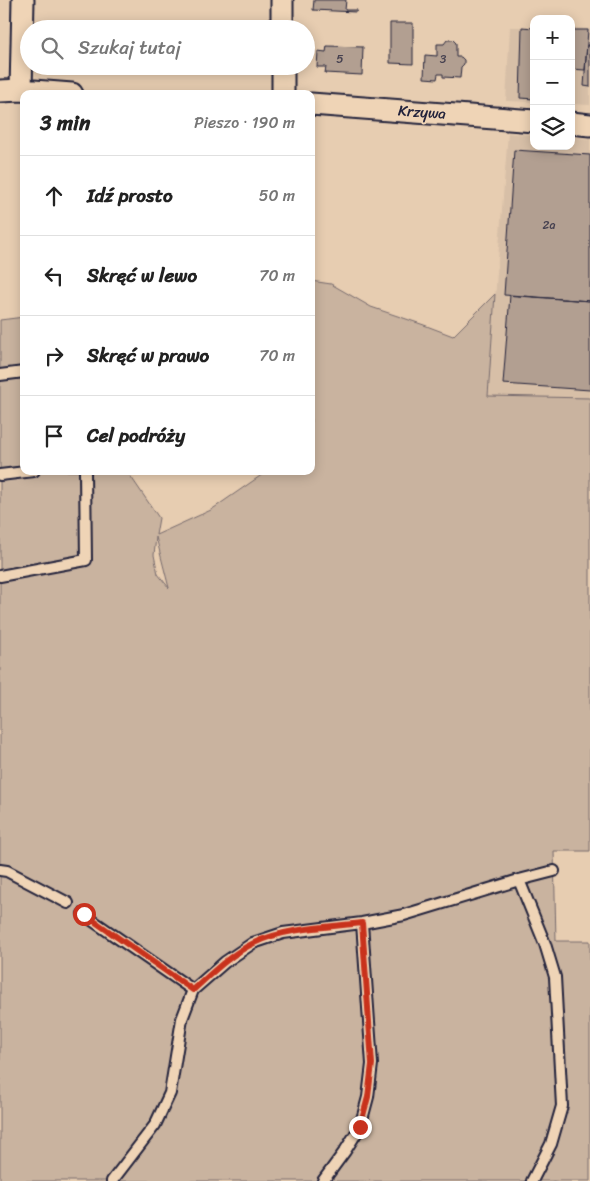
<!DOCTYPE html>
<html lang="pl">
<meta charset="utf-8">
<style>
:root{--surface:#fff;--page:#f2f2f2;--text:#222;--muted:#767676;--line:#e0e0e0}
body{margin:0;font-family:Sriracha,sans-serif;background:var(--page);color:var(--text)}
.controls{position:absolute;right:15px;top:15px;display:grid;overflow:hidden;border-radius:10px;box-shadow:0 2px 12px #0003}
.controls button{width:45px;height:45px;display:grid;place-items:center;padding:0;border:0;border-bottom:1px solid var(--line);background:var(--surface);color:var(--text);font:25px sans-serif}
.stop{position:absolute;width:15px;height:15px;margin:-11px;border:4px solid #c8321e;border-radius:50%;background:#fff}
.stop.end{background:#c8321e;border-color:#fff;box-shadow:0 1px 5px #0008}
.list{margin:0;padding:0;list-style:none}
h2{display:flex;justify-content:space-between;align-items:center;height:65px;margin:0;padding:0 20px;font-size:21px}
h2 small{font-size:16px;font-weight:400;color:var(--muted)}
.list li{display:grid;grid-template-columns:32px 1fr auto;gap:15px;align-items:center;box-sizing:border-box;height:80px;padding:0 20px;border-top:1px solid var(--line)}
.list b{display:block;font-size:19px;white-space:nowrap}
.list em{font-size:16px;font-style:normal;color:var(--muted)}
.icon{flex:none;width:28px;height:28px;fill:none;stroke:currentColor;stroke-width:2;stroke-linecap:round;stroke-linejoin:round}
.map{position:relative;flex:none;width:590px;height:1181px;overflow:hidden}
.search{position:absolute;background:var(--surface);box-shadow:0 2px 12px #0003;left:20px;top:20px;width:295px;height:55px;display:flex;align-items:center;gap:12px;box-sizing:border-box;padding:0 18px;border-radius:28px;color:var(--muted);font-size:19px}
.panel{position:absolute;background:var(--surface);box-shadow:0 2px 12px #0003;left:20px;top:90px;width:295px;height:385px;border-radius:10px}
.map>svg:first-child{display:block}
.built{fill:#d7bfa7}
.green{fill:#c9b39f;stroke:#766a6d;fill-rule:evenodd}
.building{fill:#b29f91;stroke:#22223b}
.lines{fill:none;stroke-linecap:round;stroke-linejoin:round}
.service-casing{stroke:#22223b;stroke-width:14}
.minor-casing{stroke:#22223b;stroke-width:25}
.service{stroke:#efd4b6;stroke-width:10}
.minor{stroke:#efd4b6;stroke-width:21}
.route{stroke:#c8321e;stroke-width:6}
.labels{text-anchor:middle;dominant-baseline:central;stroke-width:4;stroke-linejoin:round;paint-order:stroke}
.number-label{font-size:12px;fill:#464150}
.street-label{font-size:15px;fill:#22223b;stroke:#efd4b6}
</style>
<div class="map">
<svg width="590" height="1181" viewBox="0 0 590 1181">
<rect width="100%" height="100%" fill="#e7cdb1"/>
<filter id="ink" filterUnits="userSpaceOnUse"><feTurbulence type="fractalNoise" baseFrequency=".02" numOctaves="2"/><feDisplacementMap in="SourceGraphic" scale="10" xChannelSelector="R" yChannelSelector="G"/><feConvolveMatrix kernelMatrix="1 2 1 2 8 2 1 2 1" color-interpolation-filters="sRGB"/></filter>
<g filter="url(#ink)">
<!-- built -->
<path class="built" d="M510,27H534V102L506,101Z
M571,28L590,29V105L571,104Z
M508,133L534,135V146H571V137L590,139V403L487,400Z"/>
<!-- green -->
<path class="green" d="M311,281L331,284L371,307L424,325L453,336L495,294L488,396L590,398V851H554L556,941H590V1181H0V320L24,317V471H127L159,518L156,535L211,510L263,474L260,471H311ZM156,537L169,588L158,574L154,555Z"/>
<!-- building -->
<path class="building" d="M314,0H346L345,10H357L356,12L313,10Z
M390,23H413V64L390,63Z
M250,26V29H216V28Z
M522,27L534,28V99L520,98Z
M571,30H588L585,70L571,69Z
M447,40H453L456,43V57H461L464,60V64L461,67L460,78L443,77V74H438L437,79L424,78L425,55L437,56V44H444Z
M587,45H590V87L584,86Z
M327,46L363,47L362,75L325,73L326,67H317L318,51L326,52Z
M514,150L590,155V301L504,295Z
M510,295L590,301V390L503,384Z"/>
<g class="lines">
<!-- service casing -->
<g class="service-casing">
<path id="service" d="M0,375L24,372
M0,475L34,471
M0,576L86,560L85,471
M0,870L7,871L68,903
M519,880L545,944L555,977L562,1106L551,1144L532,1181
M83,914L193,990
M112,1181L155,1125L170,1093L182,1019L193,990L225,962L253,943L283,933L362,923L404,915L519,880L554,871
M323,1181L345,1151L360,1127L368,1097L372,1064L362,923"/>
</g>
<!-- minor casing -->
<g class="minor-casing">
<path id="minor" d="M282,0V29
M283,66V94
M21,90L23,0
M0,91L21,90L72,94
M311,104L534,121
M571,123L590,125"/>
</g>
<!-- service -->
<use href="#service" class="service"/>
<!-- minor -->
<use href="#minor" class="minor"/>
</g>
</g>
<g class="lines" filter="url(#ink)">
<!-- route -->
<path class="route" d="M84,914L193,990C212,973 231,954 254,943C285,928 328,927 362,923L372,1064L368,1097L360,1127"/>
</g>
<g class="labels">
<!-- number labels -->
<g class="number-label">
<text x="340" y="59">5</text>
<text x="443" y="59">3</text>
<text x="549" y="225">2a</text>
</g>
<!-- street labels -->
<g class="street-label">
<text transform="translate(422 112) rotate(4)">Krzywa</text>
</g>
</g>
</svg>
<div class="controls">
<button>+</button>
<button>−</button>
<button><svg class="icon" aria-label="layers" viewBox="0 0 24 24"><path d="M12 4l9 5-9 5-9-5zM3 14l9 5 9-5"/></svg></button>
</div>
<div class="stop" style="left:84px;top:914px"></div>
<div class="stop end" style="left:360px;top:1127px"></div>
<div class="search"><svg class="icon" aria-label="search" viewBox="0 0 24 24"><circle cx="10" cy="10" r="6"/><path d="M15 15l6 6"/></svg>Szukaj tutaj</div>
<section class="panel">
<h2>3 min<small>Pieszo · 190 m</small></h2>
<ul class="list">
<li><svg class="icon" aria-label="ahead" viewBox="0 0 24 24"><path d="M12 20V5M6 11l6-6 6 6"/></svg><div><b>Idź prosto</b></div><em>50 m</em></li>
<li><svg class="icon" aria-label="left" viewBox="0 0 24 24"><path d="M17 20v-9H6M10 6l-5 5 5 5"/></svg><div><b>Skręć w lewo</b></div><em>70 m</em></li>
<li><svg class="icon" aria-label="right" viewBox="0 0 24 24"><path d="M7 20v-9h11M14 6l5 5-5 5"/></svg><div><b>Skręć w prawo</b></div><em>70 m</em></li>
<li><svg class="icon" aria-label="arrive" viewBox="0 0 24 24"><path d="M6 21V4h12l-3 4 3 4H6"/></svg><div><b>Cel podróży</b></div></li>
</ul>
</section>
</div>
